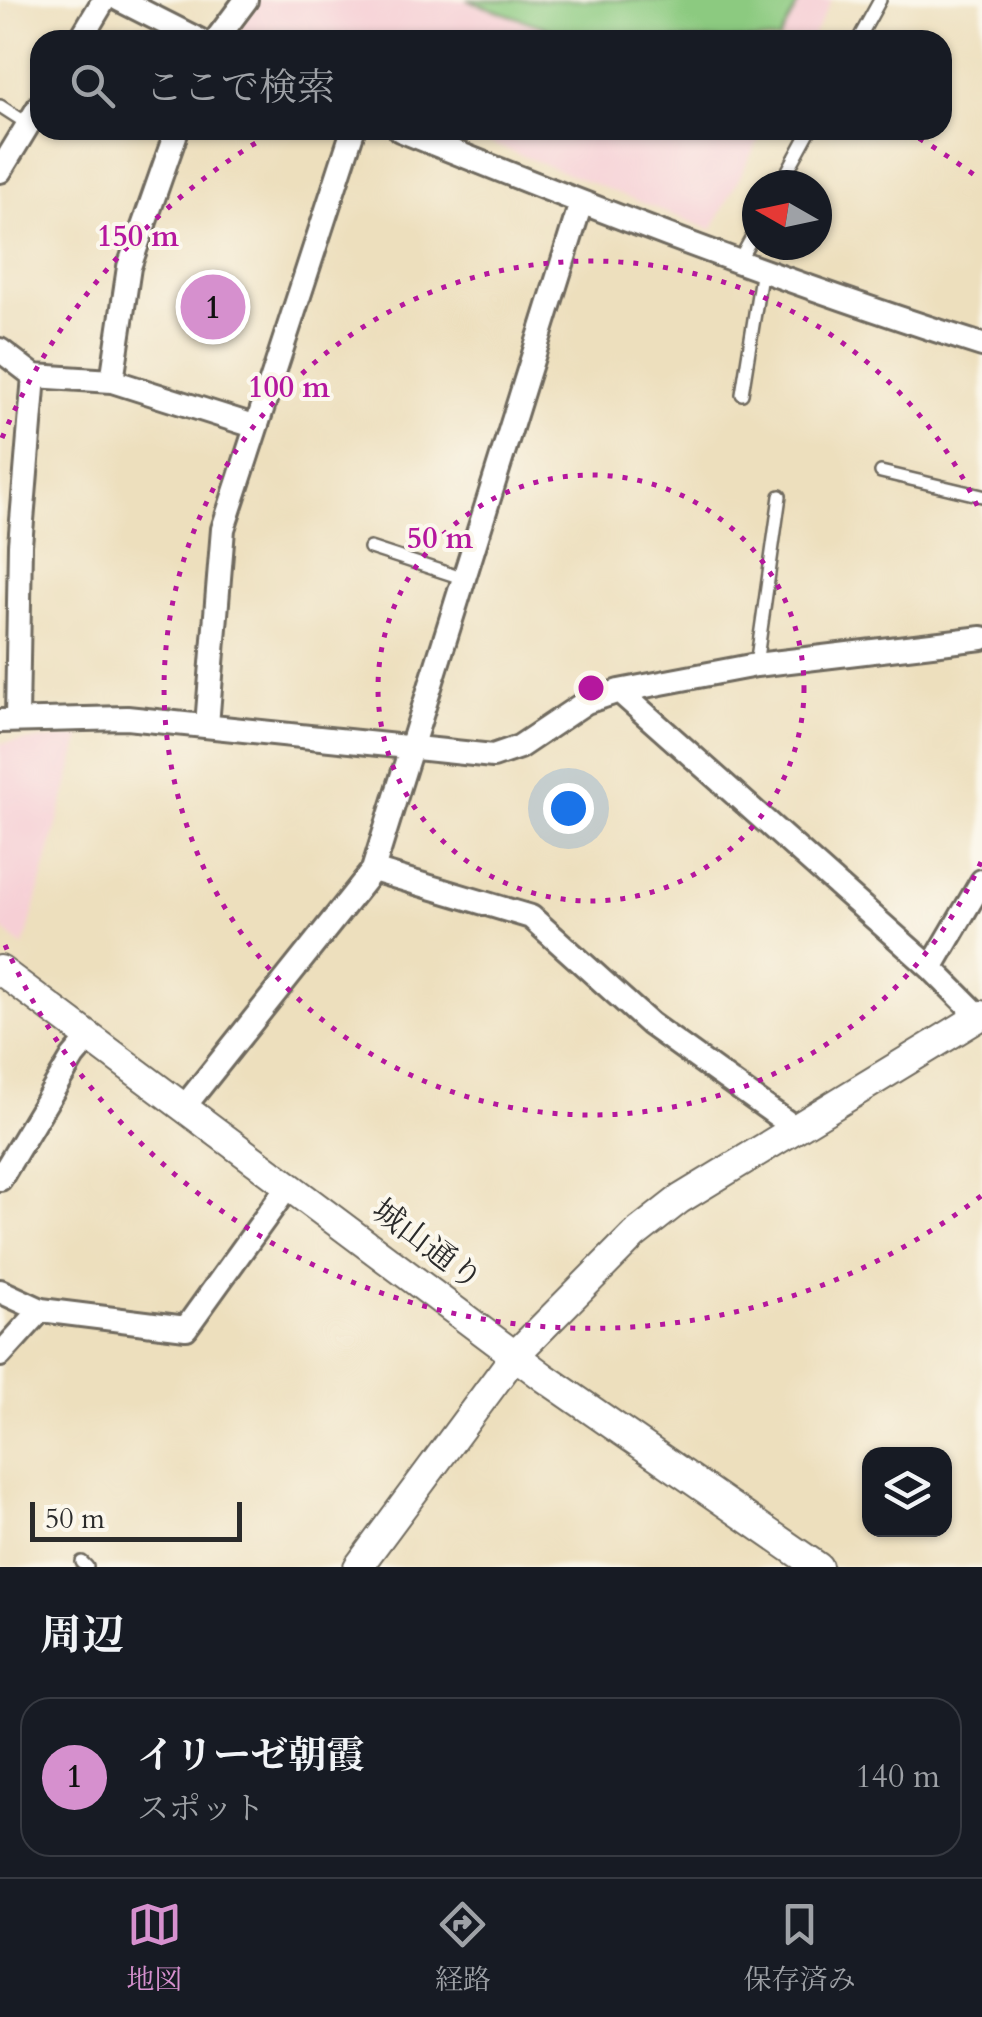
<!DOCTYPE html>
<html lang="ja">
<meta charset="utf-8">
<style>
:root{--surface:#171b24;--page:#20242c;--text:#f1f3f6;--muted:#9ea1a6;--line:#363941;--accent:#d690ce}
body{margin:0;font-family:Cardo,"Noto Serif JP",serif;background:var(--page);color:var(--text)}
.controls{position:absolute;right:30px;bottom:30px;display:grid;overflow:hidden;border-radius:20px;box-shadow:0 2px 8px #0004}
.controls button{width:90px;height:90px;display:grid;place-items:center;padding:0;border:0;border-bottom:2px solid var(--line);background:var(--surface);color:var(--text);font:50px sans-serif}
.compass{position:absolute;left:742px;top:170px;width:90px;height:90px;border-radius:50%;background:var(--surface);box-shadow:0 2px 8px #0004;rotate:279deg}
.scale{position:absolute;left:30px;bottom:25px;width:212px;box-sizing:border-box;padding-left:10px;border:5px solid #2b2b2b;border-top:0;font-size:28px;line-height:35px;white-space:nowrap;color:#2b2b2b;-webkit-text-stroke:8px #fbf7ec;paint-order:stroke}
.you{position:absolute;left:568px;top:808px;width:35px;height:35px;margin:-25px;border:8px solid #fff;border-radius:50%;background:#1a73e8;box-shadow:0 0 0 15px #1a73e833}
.badge{display:grid;place-items:center;width:65px;height:65px;border-radius:50%;background:var(--accent);color:#111;font-size:32px;font-weight:700}
.pin{position:absolute;translate:-50% -50%;border:5px solid #fff;box-shadow:0 2px 10px #0006}
.list{margin:0;padding:0;list-style:none}
h2{display:flex;justify-content:space-between;align-items:center;height:130px;margin:0;padding:0 40px;font-size:42px}
h2 small{font-size:32px;font-weight:400;color:var(--muted)}
.list li{display:grid;grid-template-columns:65px 1fr auto;gap:30px;align-items:center;box-sizing:border-box;height:160px;margin:0 20px 20px;padding:0 20px;border:2px solid var(--line);border-radius:30px}
.list b{display:block;font-size:38px;white-space:nowrap}
.list p{margin:0;font-size:32px;white-space:nowrap;color:var(--muted)}
.list em{font-size:32px;font-style:normal;color:var(--muted)}
.icon{flex:none;width:55px;height:55px;fill:none;stroke:currentColor;stroke-width:2;stroke-linecap:round;stroke-linejoin:round}
.map{position:relative;flex:none;width:982px;height:1567px;overflow:hidden}
.search{position:absolute;background:var(--surface);box-shadow:0 2px 8px #0004;left:30px;right:30px;top:30px;height:110px;display:flex;align-items:center;gap:25px;box-sizing:border-box;padding:0 35px;border-radius:30px;color:var(--muted);font-size:38px}
.sheet{height:310px;background:var(--surface)}
nav{display:flex;justify-content:space-around;align-items:center;box-sizing:border-box;height:140px;border-top:2px solid var(--line);background:var(--surface);font-size:28px;color:var(--muted)}
nav a{display:grid;justify-items:center;gap:5px}
nav .on{color:var(--accent)}
.map>svg:first-child{display:block}
.built{fill:#f6cfd5}
.green{fill:#8cca80;stroke:#5c7a56;stroke-width:2.5}
.lines{fill:none;stroke-linecap:round;stroke-linejoin:round}
.service-casing{stroke:#6f6a5e;stroke-width:16}
.minor-casing{stroke:#6f6a5e;stroke-width:28}
.tertiary-casing{stroke:#6f6a5e;stroke-width:32}
.service{stroke:#fff;stroke-width:11}
.minor{stroke:#fff;stroke-width:22}
.tertiary{stroke:#fff;stroke-width:28}
.ring{fill:none;stroke:#b5179e;stroke-width:5;stroke-dasharray:5 10}
.labels{text-anchor:middle;dominant-baseline:central;stroke-width:8;stroke-linejoin:round;paint-order:stroke}
.street-label{font-size:32px;fill:#2b2b2b;stroke:#fbf7ec}
.centre{fill:#b5179e;stroke:#fbf7ec;stroke-width:5}
.ring-label{font-size:30px;text-anchor:middle;font-weight:bold;fill:#b5179e;stroke:#fbf7ec;stroke-width:8;stroke-linejoin:round;paint-order:stroke}
</style>
<div class="map">
<svg width="982" height="1567" viewBox="0 0 982 1567">
<rect width="100%" height="100%" fill="#fbf7ec"/>
<filter id="ink" filterUnits="userSpaceOnUse"><feTurbulence type="fractalNoise" baseFrequency=".01" numOctaves="2"/><feDisplacementMap in="SourceGraphic" scale="20" xChannelSelector="R" yChannelSelector="G"/><feConvolveMatrix kernelMatrix="1 2 1 2 8 2 1 2 1" color-interpolation-filters="sRGB"/></filter>
<filter id="wash" filterUnits="userSpaceOnUse"><feTurbulence type="fractalNoise" baseFrequency=".0048" numOctaves="4" result="noise"/><feDisplacementMap in="SourceGraphic" scale="40" xChannelSelector="R" yChannelSelector="G"/><feGaussianBlur stdDeviation="2.25" result="paint"/><feColorMatrix in="noise" values="0 0 0 0 0 0 0 0 0 0 0 0 0 0 0 0 0 1.4 0 .05"/><feComposite in="paint" operator="in"/></filter>
<g filter="url(#wash)">
<rect width="100%" height="100%" fill="#eddfbd"/>
<!-- built -->
<path class="built" d="M255,0H832L811,40H243L239,22Z
M456,130H764L712,230Z
M81,736L28,932L23,947L0,928V743Z"/>
<!-- green -->
<path class="green" d="M467,0H800L779,40H581Z"/>
</g>
<g filter="url(#ink)">
<g class="lines">
<!-- service casing -->
<g class="service-casing">
<path id="service" d="M858,40L880,0
M0,106L28,124
M780,185L810,130
M739,261L757,228
M742,394L762,269
M881,472L982,496
M370,548L465,579
M756,665L780,496
M82,1562L87,1567"/>
</g>
<!-- minor casing -->
<g class="minor-casing">
<path id="minor" d="M120,0L199,40
M80,40L104,0
M216,40L246,0
M400,130C591,207 785,283 982,345
M0,171L40,105
M0,350L34,376
M112,381L129,267L177,130
M619,691L931,968L979,1016
M17,718L20,545L34,376L112,381L254,426
M0,721L127,718L493,756L519,747L586,702L619,691L756,665L982,638
M207,725L223,529L353,130
M373,870L531,917L650,1024L795,1128
M931,968L982,881
M184,1107L373,870L581,203
M0,1179L73,1057L90,1037
M0,1291L41,1310L186,1328L289,1185
M0,1355L41,1310"/>
</g>
<!-- tertiary casing -->
<g class="tertiary-casing">
<path id="tertiary" d="M0,970L545,1378L818,1567
M358,1567L515,1355L634,1235L680,1199L982,1015"/>
</g>
<!-- service -->
<use href="#service" class="service"/>
<!-- minor -->
<use href="#minor" class="minor"/>
<!-- tertiary -->
<use href="#tertiary" class="tertiary"/>
</g>
</g>
<!-- distance rings -->
<g class="ring">
<circle cx="591" cy="688" r="213"/>
<path d="M981 862A427 427 0 1 1 981 514"/>
<path d="M981 1196A640 640 0 0 1 2 938M2 438A640 640 0 0 1 276 131M906 131A640 640 0 0 1 981 180"/>
</g>
<g class="labels">
<!-- street labels -->
<g class="street-label">
<text transform="translate(427 1245) rotate(37)">城山通り</text>
</g>
</g>
<circle cx="591" cy="688" r="15" class="centre"/>
<g class="ring-label">
<text x="138" y="246">150 m</text>
<text x="289" y="397">100 m</text>
<text x="440" y="548">50 m</text>
</g>
</svg>
<div class="controls">
<button><svg class="icon" aria-label="layers" viewBox="0 0 24 24"><path d="M12 4l9 5-9 5-9-5zM3 14l9 5 9-5"/></svg></button>
</div>
<svg class="compass" viewBox="-18 -18 36 36"><path d="M0-13l5 13h-10z" fill="#e53935"/><path d="M0 13l5-13h-10z" fill="#9ea1a6"/></svg>
<div class="scale">50 m</div>
<div class="you"></div>
<div class="pin badge" style="left:213px;top:307px">1</div>
<div class="search"><svg class="icon" aria-label="search" viewBox="0 0 24 24"><circle cx="10" cy="10" r="6"/><path d="M15 15l6 6"/></svg>ここで検索</div>
</div>
<section class="sheet">
<h2>周辺<small></small></h2>
<ul class="list">
<li><span class="badge">1</span><div><b>イリーゼ朝霞</b><p>スポット</p></div><em>140 m</em></li>
</ul>
</section>
<nav>
<a class="on"><svg class="icon" aria-label="map" viewBox="0 0 24 24"><path d="M3 6l6-2 6 2 6-2v14l-6 2-6-2-6 2zM9 4v14M15 6v14"/></svg>地図</a>
<a><svg class="icon" aria-label="directions" viewBox="0 0 24 24"><path d="M12 3l9 9-9 9-9-9zM9 14v-3h6M13 9l2 2-2 2"/></svg>経路</a>
<a><svg class="icon" aria-label="saved" viewBox="0 0 24 24"><path d="M7 4h10v16l-5-4-5 4z"/></svg>保存済み</a>
</nav>
